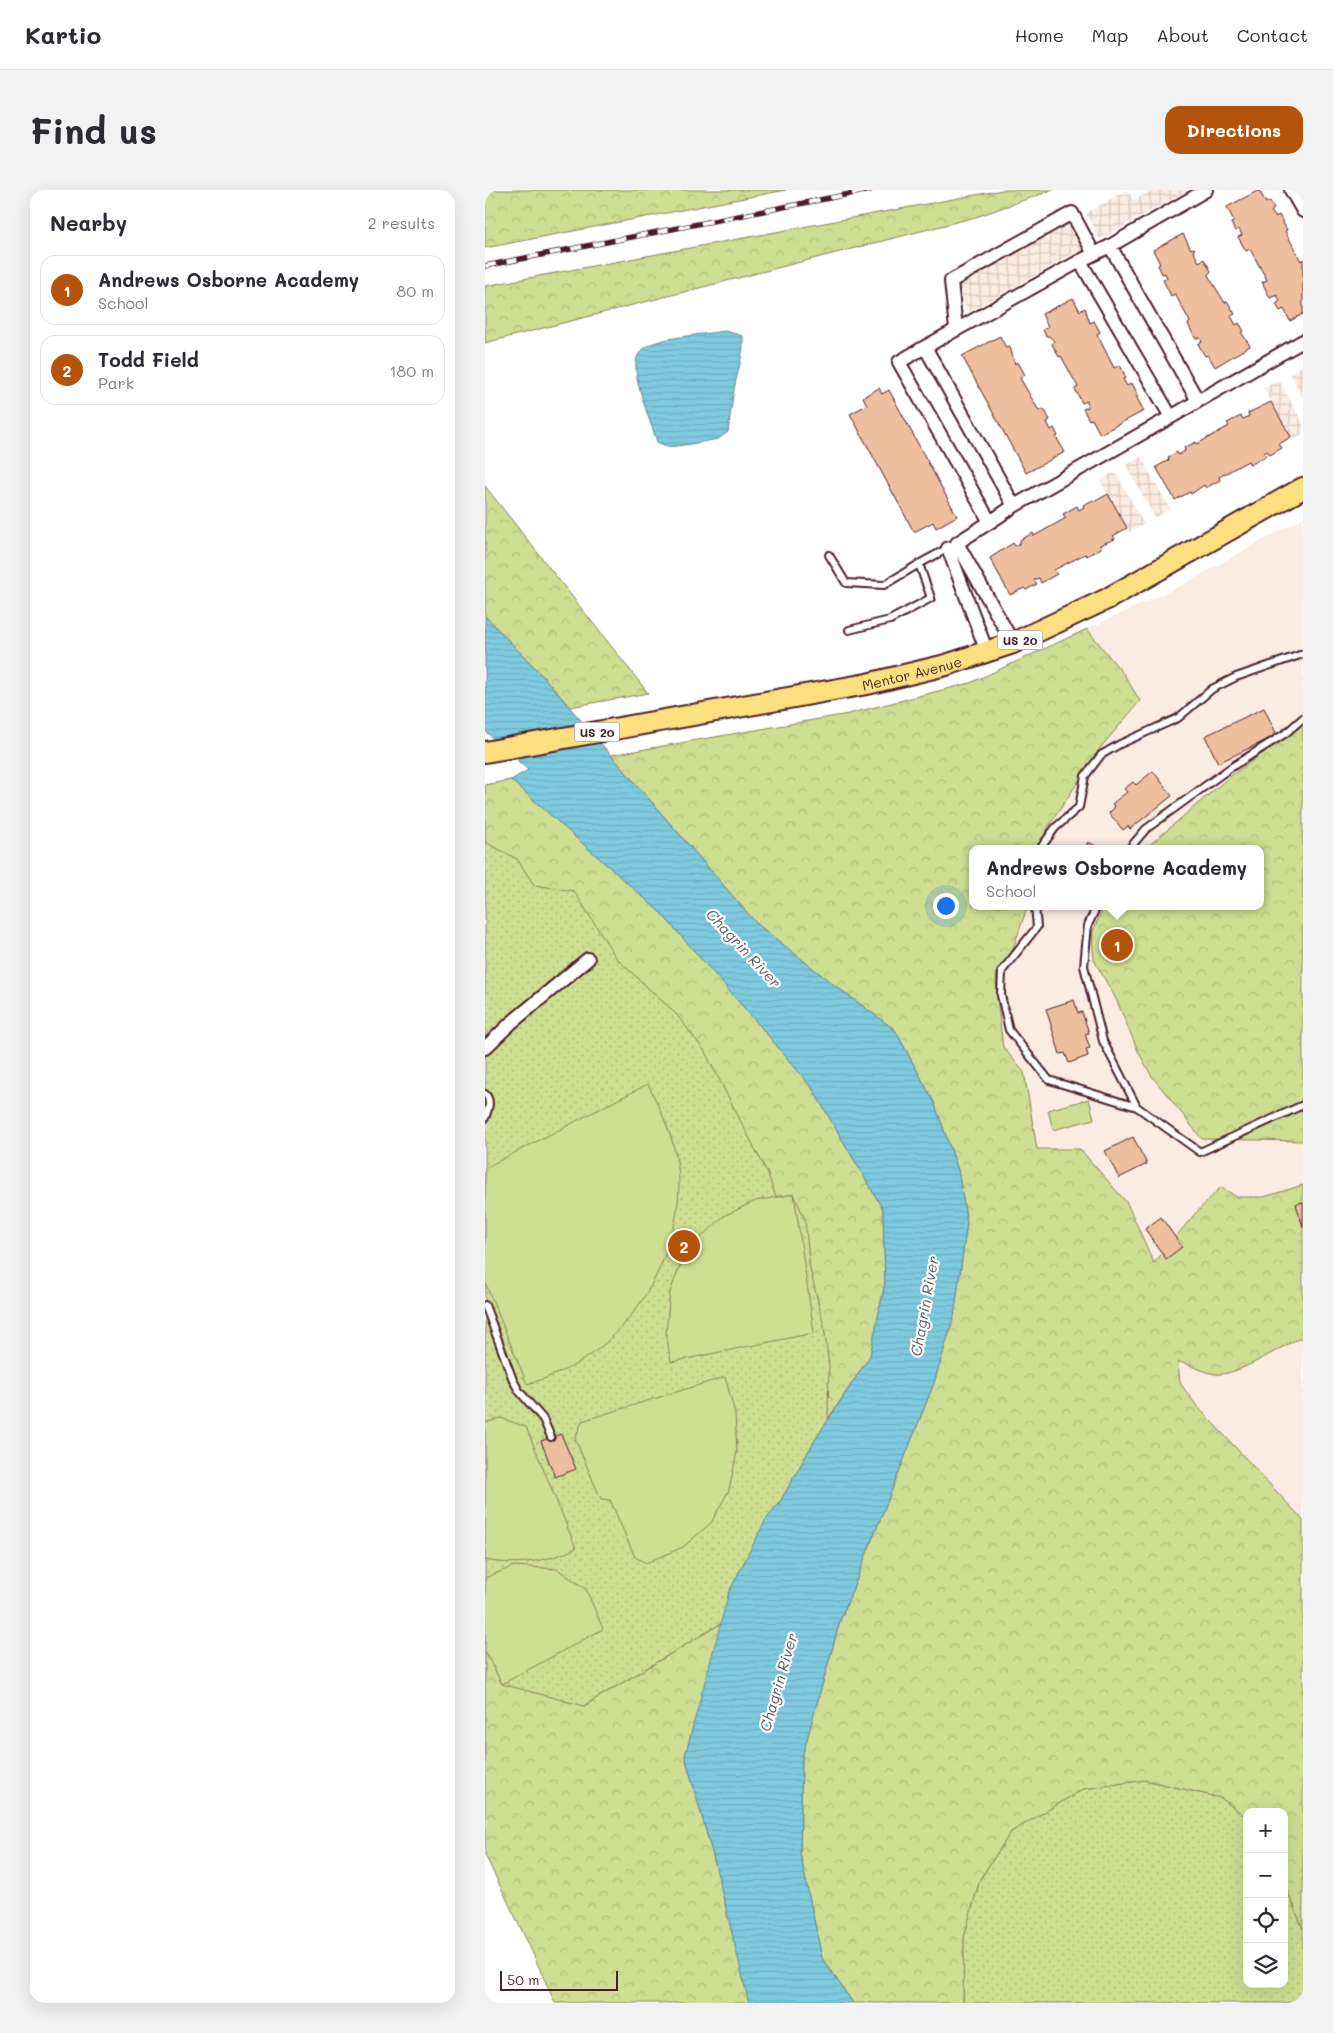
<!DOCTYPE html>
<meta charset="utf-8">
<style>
:root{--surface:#fff;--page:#f2f2f3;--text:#2b2b33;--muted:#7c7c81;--line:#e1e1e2;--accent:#b45309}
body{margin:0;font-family:Mali,sans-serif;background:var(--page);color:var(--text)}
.controls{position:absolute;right:15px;bottom:15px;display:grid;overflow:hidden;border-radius:10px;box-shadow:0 5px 20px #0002}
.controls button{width:45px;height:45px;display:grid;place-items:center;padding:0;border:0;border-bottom:1px solid var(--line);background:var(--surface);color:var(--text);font:25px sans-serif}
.scale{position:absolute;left:15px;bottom:12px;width:118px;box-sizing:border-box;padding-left:5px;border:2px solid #4a1f2b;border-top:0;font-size:14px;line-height:18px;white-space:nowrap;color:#4a1f2b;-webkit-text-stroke:4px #fff;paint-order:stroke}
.you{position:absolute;left:460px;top:715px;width:18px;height:18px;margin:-12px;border:4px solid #fff;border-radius:50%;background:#1a73e8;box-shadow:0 0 0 8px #1a73e833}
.badge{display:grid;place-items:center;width:32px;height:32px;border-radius:50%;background:var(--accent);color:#fff;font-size:16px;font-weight:700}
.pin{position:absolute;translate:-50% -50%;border:2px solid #fff;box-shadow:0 1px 5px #0006}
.popup{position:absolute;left:484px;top:655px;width:295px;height:65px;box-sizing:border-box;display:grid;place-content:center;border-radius:10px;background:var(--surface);filter:drop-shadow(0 1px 4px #0005);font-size:16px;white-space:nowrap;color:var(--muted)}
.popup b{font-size:19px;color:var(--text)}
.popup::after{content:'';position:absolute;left:50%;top:100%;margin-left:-10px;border:10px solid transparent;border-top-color:var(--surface)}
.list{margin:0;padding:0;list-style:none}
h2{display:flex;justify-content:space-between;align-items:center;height:65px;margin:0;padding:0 20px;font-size:21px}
h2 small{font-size:16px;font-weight:400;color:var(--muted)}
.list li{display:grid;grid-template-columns:32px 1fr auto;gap:15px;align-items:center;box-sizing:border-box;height:70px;margin:0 10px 10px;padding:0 10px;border:1px solid var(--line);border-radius:15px}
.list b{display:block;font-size:19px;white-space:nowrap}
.list p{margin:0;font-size:16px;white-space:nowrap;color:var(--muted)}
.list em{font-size:16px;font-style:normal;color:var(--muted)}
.icon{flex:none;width:28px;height:28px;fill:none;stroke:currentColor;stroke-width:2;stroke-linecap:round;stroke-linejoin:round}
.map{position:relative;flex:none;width:818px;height:1813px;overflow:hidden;border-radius:15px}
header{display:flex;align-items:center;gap:30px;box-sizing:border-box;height:70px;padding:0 25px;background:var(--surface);border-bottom:1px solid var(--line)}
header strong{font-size:24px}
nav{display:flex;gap:28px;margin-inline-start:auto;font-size:18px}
.intro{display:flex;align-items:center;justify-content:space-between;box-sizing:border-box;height:120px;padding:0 30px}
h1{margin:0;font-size:35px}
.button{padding:12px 22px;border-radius:15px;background:var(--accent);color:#fff;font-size:18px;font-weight:700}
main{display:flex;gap:30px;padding:0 30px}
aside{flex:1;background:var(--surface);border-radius:15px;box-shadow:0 5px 20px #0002}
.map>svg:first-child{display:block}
.built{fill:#faece2;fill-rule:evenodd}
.industrial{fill:url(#industrial-grid)}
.green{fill:url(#green-dots);stroke:#8c7e5e}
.forest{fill:url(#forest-crowns);stroke:#8c7e5e}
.pitch{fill:#cede92;stroke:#8c7e5e}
.water{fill:url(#water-rules);stroke:#698696}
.building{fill:#eebf9e;stroke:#4a1f2b}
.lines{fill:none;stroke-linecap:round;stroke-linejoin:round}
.service-casing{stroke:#4a1f2b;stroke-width:10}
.minor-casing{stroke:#4a1f2b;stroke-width:16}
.primary-casing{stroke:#4a1f2b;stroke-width:24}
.service{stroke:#fff;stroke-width:6}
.minor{stroke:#fff;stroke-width:12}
.primary{stroke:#fce080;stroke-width:20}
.rail-casing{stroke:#4a1f2b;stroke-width:5.5}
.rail{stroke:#fff;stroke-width:4;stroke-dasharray:11;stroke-linecap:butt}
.labels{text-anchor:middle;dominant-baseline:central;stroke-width:4.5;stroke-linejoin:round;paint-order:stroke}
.shield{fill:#fff;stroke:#80626b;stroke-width:1}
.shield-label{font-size:12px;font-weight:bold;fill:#4a1f2b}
.street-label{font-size:14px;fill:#4a1f2b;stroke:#fff}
.water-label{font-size:15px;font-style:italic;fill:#5c5b6a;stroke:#fff}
</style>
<header>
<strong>Kartio</strong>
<nav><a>Home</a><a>Map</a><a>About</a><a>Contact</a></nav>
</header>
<div class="intro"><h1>Find us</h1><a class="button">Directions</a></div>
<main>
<aside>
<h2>Nearby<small>2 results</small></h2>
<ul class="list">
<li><span class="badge">1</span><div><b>Andrews Osborne Academy</b><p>School</p></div><em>80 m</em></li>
<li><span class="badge">2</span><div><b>Todd Field</b><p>Park</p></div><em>180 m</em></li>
</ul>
</aside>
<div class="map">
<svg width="818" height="1813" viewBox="0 0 818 1813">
<defs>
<pattern id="industrial-grid" width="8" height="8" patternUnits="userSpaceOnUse" patternTransform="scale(1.25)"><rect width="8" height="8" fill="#faece2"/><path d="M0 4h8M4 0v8" fill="none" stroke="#d8cac2"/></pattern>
<pattern id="green-dots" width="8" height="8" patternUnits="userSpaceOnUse" patternTransform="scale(1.25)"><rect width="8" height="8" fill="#cede92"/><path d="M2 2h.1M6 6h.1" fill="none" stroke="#b2be7e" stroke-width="1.8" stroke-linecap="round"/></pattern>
<pattern id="forest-crowns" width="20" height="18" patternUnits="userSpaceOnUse" patternTransform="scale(1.25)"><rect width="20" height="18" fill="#cede92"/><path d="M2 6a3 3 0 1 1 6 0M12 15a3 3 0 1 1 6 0" fill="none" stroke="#b2be7e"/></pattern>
<pattern id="water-rules" width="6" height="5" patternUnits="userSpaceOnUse" patternTransform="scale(1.25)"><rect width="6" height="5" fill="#7ecade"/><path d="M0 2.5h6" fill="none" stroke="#6eadbf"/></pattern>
</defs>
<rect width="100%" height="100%" fill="#fff"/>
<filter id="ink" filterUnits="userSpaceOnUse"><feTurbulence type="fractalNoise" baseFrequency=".02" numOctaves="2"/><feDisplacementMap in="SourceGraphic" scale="10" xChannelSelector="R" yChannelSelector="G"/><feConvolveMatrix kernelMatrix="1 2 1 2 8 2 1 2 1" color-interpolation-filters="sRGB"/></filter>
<g filter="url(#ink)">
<!-- built -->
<path class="built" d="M818,328V1579L363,524L486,493L697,395ZM488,659H776V716H488Z"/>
<!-- industrial -->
<path class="industrial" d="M641,0L649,10L668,0H704L615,49L601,23Z
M583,32L597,59L484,122L469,96Z
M818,176V208L805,183Z
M794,190L818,234V244L808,250L779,198Z
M656,267L685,319L670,328L641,275Z
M630,282L659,334L644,342L615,290Z"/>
<!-- green -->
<path class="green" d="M26,590L276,837L385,1166L330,1250L296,1310L280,1332L244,1402L237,1433L0,1575V595Z
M660,1590L736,1608L762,1628V1794H799V1692L818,1739V1813H478L479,1747L495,1689L526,1642L598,1599Z"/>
<!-- forest -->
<path class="forest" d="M0,0H301L0,58Z
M517,0H568L491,27L0,153V96Z
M0,296L163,503L85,517L55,483L0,426Z
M602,439L640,486L655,511L616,557L564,636L553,659H488V716H542V718L526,764L511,781L512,808L518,857L539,882L552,959H595L642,1013L669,1073L709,1025L736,997L752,1007H779L818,995V1147C795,1156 753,1187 730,1184C718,1182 705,1174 693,1172L695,1193L711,1215L818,1330V1739L799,1692V1622H762V1628L736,1608L660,1590L598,1599L526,1642L495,1689L479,1747L478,1813H368L337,1768L315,1663L317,1567L355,1431L449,1193L469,1126L482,1033L473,980L449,912L410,840L344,791L271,733L126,565L363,524L485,493Z
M818,535V951L717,949L666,885L653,861L632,811L609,770L607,743L619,716H776V659H660L743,588Z
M26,590L176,723L276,837L327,898L398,1019L400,1093L385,1166L343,1229L344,1176L339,1136L325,1079L320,1030L309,1004L291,1007L282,982L219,860L191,824L132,769L89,701L49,695L32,669L0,652V595Z
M237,1433L200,1566L230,1673L264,1813H70L44,1755L0,1665V1461L17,1494L99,1516Z"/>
<!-- pitch -->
<path class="pitch" d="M163,894C178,925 195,960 194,996C193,1061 155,1132 101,1168C83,1180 63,1188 42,1194L0,1092V978Z
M604,909L609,929L568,940L563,920Z
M309,1004L329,1143L186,1172L181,1143L185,1102L195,1076L210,1053L239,1026L270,1011Z
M240,1187L250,1223L252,1262L244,1300L226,1333L198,1357L161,1373L150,1367L125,1310L116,1309L90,1249L97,1231Z
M16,1228L41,1237L91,1358C64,1372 30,1376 0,1370V1233Z
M29,1376L72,1379L101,1399L118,1439L17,1494L0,1461V1388Z"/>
<!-- water -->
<path class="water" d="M240,141L258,146C259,167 251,185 248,205C246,217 245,230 243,242L233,249L206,254L183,257L172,252C166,233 149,191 151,173C151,166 157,157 164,155C180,147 221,144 240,141Z
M0,426L55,483L271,733L344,791L410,840L449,912L473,980L482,1033L469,1126L449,1193L355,1431L317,1567L315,1663L337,1768L368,1813H264L230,1673L200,1566L244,1402L280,1331L296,1310L330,1250L385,1166L400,1093L398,1019L327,898L276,837L176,723L26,590L43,580L0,541Z"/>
<!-- building -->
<path class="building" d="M774,0L781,13L785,11L789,19L786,21L790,27L794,25L802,40L800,41L816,71L818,69V124L805,131L799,119L795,121L791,114L795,111L792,105L785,108L777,92L782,90L765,59L761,61L753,47L757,45L754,39L750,41L746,33L749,31L742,17Z
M698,44L706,59L709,58L710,59L708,61L714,72L719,69L726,81L723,85L740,113L742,111L750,124L746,126L751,135L754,133L759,141L756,142L765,156L730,177L723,165L720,166L713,154L717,152L715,148H710L703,134L705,132L690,104L686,106L678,90L682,88L680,83L677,84L673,75L675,74L668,60Z
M588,108L595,121L600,118L605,133L609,131L615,142L612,144L629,178L635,175L641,188L638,189L642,196L647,193L653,205L651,206L659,221L615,244L607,229L604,230L598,219L603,217L602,211L597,213L590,199L593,197L576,166L574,167L567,154L569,151L564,146H561L558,140L563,137L557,124Z
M515,146L521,158L525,157L530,174L533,172L540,185L535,188L554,221L559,219L565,230L562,232L566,240L569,238L573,246L571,247L580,262L541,283L477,166Z
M394,198L397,204L404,200L472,326L451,338L448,332L429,342L365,224L382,215L378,207Z
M786,212L806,247L794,254L797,258L785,265L782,261L779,263L781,266L765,275L763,271L734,287L735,290L721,298L719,295L706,304L705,302L690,310L671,277L684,270L683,267L692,262L693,265L700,261L699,258L711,252L712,254L744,236L742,233L756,226L758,229L764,226L763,223Z
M623,304L642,338L628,346L630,349L615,355L616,358L602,366L600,364L569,380L572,384L556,393L554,388L549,390L552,394L541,400L539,398L525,405L505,368L528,353L530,356L535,353V350L548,343L549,346L581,328L578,324L592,316L594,320L599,317L598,315L608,310L609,312Z
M779,518L792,545L733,573L720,546Z
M668,581L687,606L645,639L643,636L638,640L624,623L630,617L627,614L642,602L639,599L648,592L651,595Z
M603,652L617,659H600Z
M589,810L593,823L597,822L604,843L600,844L605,858L601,859L603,866L584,873L580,863L575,864L561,819Z
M648,947L662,974L634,988L620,961Z
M818,1012V1037L811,1014Z
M676,1027L697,1057L681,1069L660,1039Z
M76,1244L91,1279L70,1287L56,1251Z"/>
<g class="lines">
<!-- service casing -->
<g class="service-casing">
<path id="service" d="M344,365L361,393L399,395L434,374
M364,440L405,430L446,408L434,374L465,357
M555,659L570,638L594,617L600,586L616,565L635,554L693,528L727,499L751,487L818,464
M644,659L661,639L745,578L801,543L818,528
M550,716L552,737L517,781L516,805L524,840L564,890L652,917L715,962L818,915
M612,716L603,735L599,776L618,851L652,917
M0,904C7,910 3,920 0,928
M0,1115L28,1190L34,1201L58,1229L66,1247"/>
</g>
<!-- minor casing -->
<g class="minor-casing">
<path id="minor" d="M806,0L818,21
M625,56L721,0
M595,71L625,56L713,211L686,227
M471,139L466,91L587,23L609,64
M440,157L595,71L686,227L529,316
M713,211L818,151
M505,332L529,316L440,157L414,172L505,332L472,353L528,453
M463,358L502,462
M0,858L26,833L103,769"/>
</g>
<!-- primary casing -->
<g class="primary-casing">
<g id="primary">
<path id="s1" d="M0,562L382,494L461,475L528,453L622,409L818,298"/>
</g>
</g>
<!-- service -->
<use href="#service" class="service"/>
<!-- minor -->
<use href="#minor" class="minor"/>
<!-- primary -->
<use href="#primary" class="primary"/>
<!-- rail casing -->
<g class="rail-casing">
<path id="rail" d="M0,76L385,0"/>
</g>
<!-- rail -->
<use href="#rail" class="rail"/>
</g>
</g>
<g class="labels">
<!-- shield labels -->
<g class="shield">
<rect x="512.5" y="440.5" width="45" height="19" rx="4"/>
<rect x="89.5" y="532.5" width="45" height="19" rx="4"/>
</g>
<g class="shield-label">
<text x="535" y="450">US 20</text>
<text x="112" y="542">US 20</text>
</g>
<!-- street labels -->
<g class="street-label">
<text stroke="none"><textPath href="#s1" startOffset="434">Mentor Avenue</textPath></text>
</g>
<!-- water labels -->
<g class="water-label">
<text transform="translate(259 758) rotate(47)">Chagrin River</text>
<text transform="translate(439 1116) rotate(-80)">Chagrin River</text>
<text transform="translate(293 1492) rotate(-74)">Chagrin River</text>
</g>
</g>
</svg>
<div class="controls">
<button>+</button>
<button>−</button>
<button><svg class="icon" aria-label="locate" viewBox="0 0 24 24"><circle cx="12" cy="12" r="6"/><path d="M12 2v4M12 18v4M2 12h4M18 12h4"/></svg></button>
<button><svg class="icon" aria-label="layers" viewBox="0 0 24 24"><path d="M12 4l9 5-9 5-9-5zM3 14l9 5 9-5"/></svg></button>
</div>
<div class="scale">50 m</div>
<div class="you"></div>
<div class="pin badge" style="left:632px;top:755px">1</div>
<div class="popup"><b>Andrews Osborne Academy</b>School</div>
<div class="pin badge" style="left:199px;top:1056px">2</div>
</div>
</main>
